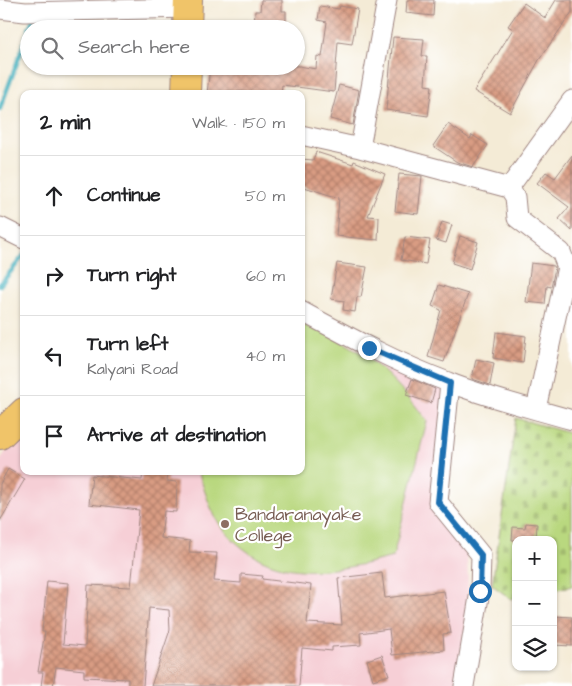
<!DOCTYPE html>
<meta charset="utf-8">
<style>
body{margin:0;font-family:"Architects Daughter",sans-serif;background:#f6f6f6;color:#202124}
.controls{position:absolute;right:15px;bottom:15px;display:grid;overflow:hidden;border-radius:10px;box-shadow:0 1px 4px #0004}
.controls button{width:45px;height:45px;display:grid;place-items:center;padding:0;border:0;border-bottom:1px solid #e0e0e0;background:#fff;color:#202124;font:25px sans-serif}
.stop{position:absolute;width:15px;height:15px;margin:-11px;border:4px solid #1f6fb2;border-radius:50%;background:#fff}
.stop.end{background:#1f6fb2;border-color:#fff;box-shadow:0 1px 5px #0008}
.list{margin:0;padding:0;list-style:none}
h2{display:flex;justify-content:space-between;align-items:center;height:65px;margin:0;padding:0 20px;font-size:21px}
h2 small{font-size:16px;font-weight:400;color:#757577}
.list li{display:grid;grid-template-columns:32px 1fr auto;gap:15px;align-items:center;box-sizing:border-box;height:80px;padding:0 20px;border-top:1px solid #e0e0e0}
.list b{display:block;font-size:19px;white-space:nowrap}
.list p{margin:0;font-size:16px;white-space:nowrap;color:#757577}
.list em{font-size:16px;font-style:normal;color:#757577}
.icon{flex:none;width:28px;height:28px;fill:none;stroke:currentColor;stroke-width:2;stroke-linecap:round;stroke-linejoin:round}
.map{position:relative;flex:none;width:572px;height:686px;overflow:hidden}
.search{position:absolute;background:#fff;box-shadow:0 1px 4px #0004;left:20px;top:20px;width:285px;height:55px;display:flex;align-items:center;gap:12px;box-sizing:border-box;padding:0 18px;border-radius:28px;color:#757577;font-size:19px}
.panel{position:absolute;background:#fff;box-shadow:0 1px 4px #0004;left:20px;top:90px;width:285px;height:385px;border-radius:10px}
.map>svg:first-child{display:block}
.built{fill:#f6cfd6}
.cemetery{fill:url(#cemetery-stones);stroke:#827c55}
.pitch{fill:#b9d87f;stroke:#827c55}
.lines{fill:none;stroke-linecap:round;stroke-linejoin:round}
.stream{stroke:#3faebb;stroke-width:4.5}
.building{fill:url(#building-cross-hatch)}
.minor-casing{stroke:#9f8580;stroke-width:21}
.highway-casing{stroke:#9f8580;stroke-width:30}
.minor{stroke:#fff;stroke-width:19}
.highway{stroke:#f0c469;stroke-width:28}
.route{stroke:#1f6fb2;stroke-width:6}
.education-dot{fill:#8d6e63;stroke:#fff;stroke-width:2}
.labels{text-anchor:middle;stroke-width:4.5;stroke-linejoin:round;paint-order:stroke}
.education-label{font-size:18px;fill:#785e54;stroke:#fff;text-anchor:start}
</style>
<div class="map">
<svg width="572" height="686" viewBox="0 0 572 686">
<defs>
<pattern id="cemetery-stones" width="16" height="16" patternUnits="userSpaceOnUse" patternTransform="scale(1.25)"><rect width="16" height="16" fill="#b9d87f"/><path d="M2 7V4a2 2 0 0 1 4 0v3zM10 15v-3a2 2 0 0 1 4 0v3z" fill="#a1b96e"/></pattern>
<pattern id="building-cross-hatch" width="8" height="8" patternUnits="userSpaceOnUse" patternTransform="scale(1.25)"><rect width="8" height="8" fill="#d99c83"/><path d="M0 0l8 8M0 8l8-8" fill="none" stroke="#b27f6b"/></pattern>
</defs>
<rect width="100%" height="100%" fill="#fff"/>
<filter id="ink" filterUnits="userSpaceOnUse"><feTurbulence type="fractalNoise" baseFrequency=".02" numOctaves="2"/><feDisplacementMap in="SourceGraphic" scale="10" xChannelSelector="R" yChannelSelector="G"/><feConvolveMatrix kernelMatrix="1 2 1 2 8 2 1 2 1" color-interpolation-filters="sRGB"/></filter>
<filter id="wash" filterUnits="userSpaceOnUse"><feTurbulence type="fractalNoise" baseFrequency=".0096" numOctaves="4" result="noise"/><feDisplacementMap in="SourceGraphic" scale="20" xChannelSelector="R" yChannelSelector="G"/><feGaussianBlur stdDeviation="1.12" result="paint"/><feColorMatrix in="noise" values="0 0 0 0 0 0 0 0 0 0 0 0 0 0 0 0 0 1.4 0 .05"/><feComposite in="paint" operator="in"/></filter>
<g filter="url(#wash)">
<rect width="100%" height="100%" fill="#f4ebd6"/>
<path class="built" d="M301 324 445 386 434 492 467 555 469 604 456 686H0V461L18 431 24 427V471H301Z"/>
<path class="cemetery" d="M516 418 572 434V586L553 590V540H516V598L511 599 492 585Z"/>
<path class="pitch" d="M301 324C317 331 334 336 348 345 379 362 407 393 427 421L393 557C331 573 271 585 224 530 211 515 205 491 198 471H301Z"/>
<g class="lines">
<path class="stream" d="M29 29 34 16
M0 109 29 30
M0 285 24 255"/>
</g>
<g id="blocks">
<path class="building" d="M261 0H282V11H286V29H254L255 11H260Z
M407 0H434L433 16 406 13Z
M556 0H572V12L539 60 510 113 474 91 513 29 508 26 524 3 545 18Z
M320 6 339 9 340 6 358 9 352 44 338 42 334 92 282 85 281 94 227 91V94H207L210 66H299L316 69 317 56 322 57 327 22 318 20Z
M393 37 424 39 422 56H427L425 85 432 86 428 116 386 110Z
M339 85 359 90 353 125 330 119Z
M448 124 470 139 472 135 488 145 473 167 457 162 433 146Z
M316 152 353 164 354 161 385 174 368 216 379 217 378 240 336 236 339 198 301 186V159L313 160Z
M572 155V231L559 219 569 207 537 183 546 172 555 178Z
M399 174 422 176 418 214 395 211Z
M442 222 452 225 446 243 436 240Z
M460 236 478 242 470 269 452 263Z
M405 237 430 240 426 264 401 260Z
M337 263 367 267 361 297H357L355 312 343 310 344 301 331 299Z
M531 263 554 266 555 268 551 287 547 286 545 304 526 302Z
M439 285 468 294 444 362 428 357 441 310 432 306Z
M496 332 526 336 523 363 493 358Z
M476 359 494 363 490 385 472 379Z
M412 379 435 389 431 403 406 395Z
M8 469 25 479 0 521V484Z
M143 471 168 473 167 481 177 482 176 512 164 511 161 538 190 541 189 552 217 553 214 581 241 583V574L263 576 262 579 311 585 307 623 342 625 338 578 382 573 385 598 444 591 451 633 443 634 444 650 392 655 389 629 360 633 361 645 332 647V651L302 648 299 686H151L170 630 169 610 149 608 143 686H128V679L84 677V670L56 667 53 686H41L43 672H38L45 632H42L47 581 68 583 63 644 85 646 88 585 131 587 139 510 89 504 92 475 142 480Z
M526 523 537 524 536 540H512L513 527 525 528Z
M553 616 572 617V646L553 645Z
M382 655 389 675 373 680 367 660Z"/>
</g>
</g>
<g filter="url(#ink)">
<use href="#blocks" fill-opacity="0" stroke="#9f8580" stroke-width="1"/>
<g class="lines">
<defs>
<path id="minor" d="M0 9 25 12 188 8
M301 135 360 148 387 0
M360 148 509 188 572 100
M509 188 515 197 517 218 561 252 567 267 536 409
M0 227 24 239
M301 311C349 337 397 363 448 382 488 398 531 408 572 420
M450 383 438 502 481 555 480 591 464 686"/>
<path id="highway" d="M187 29 188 0
M186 94 187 66
M0 435 24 412"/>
</defs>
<use href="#minor" class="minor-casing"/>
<use href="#highway" class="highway-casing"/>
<use href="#minor" class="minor"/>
<use href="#highway" class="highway"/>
</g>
</g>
<g class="lines" filter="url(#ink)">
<path class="route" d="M369 348 450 383 438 502 481 555 480 591"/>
</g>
<circle class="education-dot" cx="225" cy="524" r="5"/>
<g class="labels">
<g class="education-label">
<text x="235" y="520">Bandaranayake<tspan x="235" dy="21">College</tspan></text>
</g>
</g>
</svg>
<div class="controls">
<button>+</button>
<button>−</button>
<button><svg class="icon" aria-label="layers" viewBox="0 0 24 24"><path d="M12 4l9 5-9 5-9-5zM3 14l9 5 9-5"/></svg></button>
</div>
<div class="stop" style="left:480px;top:591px"></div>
<div class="stop end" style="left:369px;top:348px"></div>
<div class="search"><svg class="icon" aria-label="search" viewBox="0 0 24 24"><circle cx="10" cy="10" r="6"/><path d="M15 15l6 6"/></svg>Search here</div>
<section class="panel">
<h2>2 min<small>Walk · 150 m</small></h2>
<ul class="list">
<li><svg class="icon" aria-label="ahead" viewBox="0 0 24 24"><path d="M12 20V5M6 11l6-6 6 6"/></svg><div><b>Continue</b></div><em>50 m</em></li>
<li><svg class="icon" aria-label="right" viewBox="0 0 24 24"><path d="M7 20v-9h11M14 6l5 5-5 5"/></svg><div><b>Turn right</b></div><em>60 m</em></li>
<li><svg class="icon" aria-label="left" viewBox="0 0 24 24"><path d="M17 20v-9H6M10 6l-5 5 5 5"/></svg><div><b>Turn left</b><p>Kalyani Road</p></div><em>40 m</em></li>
<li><svg class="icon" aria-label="arrive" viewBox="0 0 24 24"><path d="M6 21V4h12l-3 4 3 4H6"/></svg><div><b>Arrive at destination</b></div></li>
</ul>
</section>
</div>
